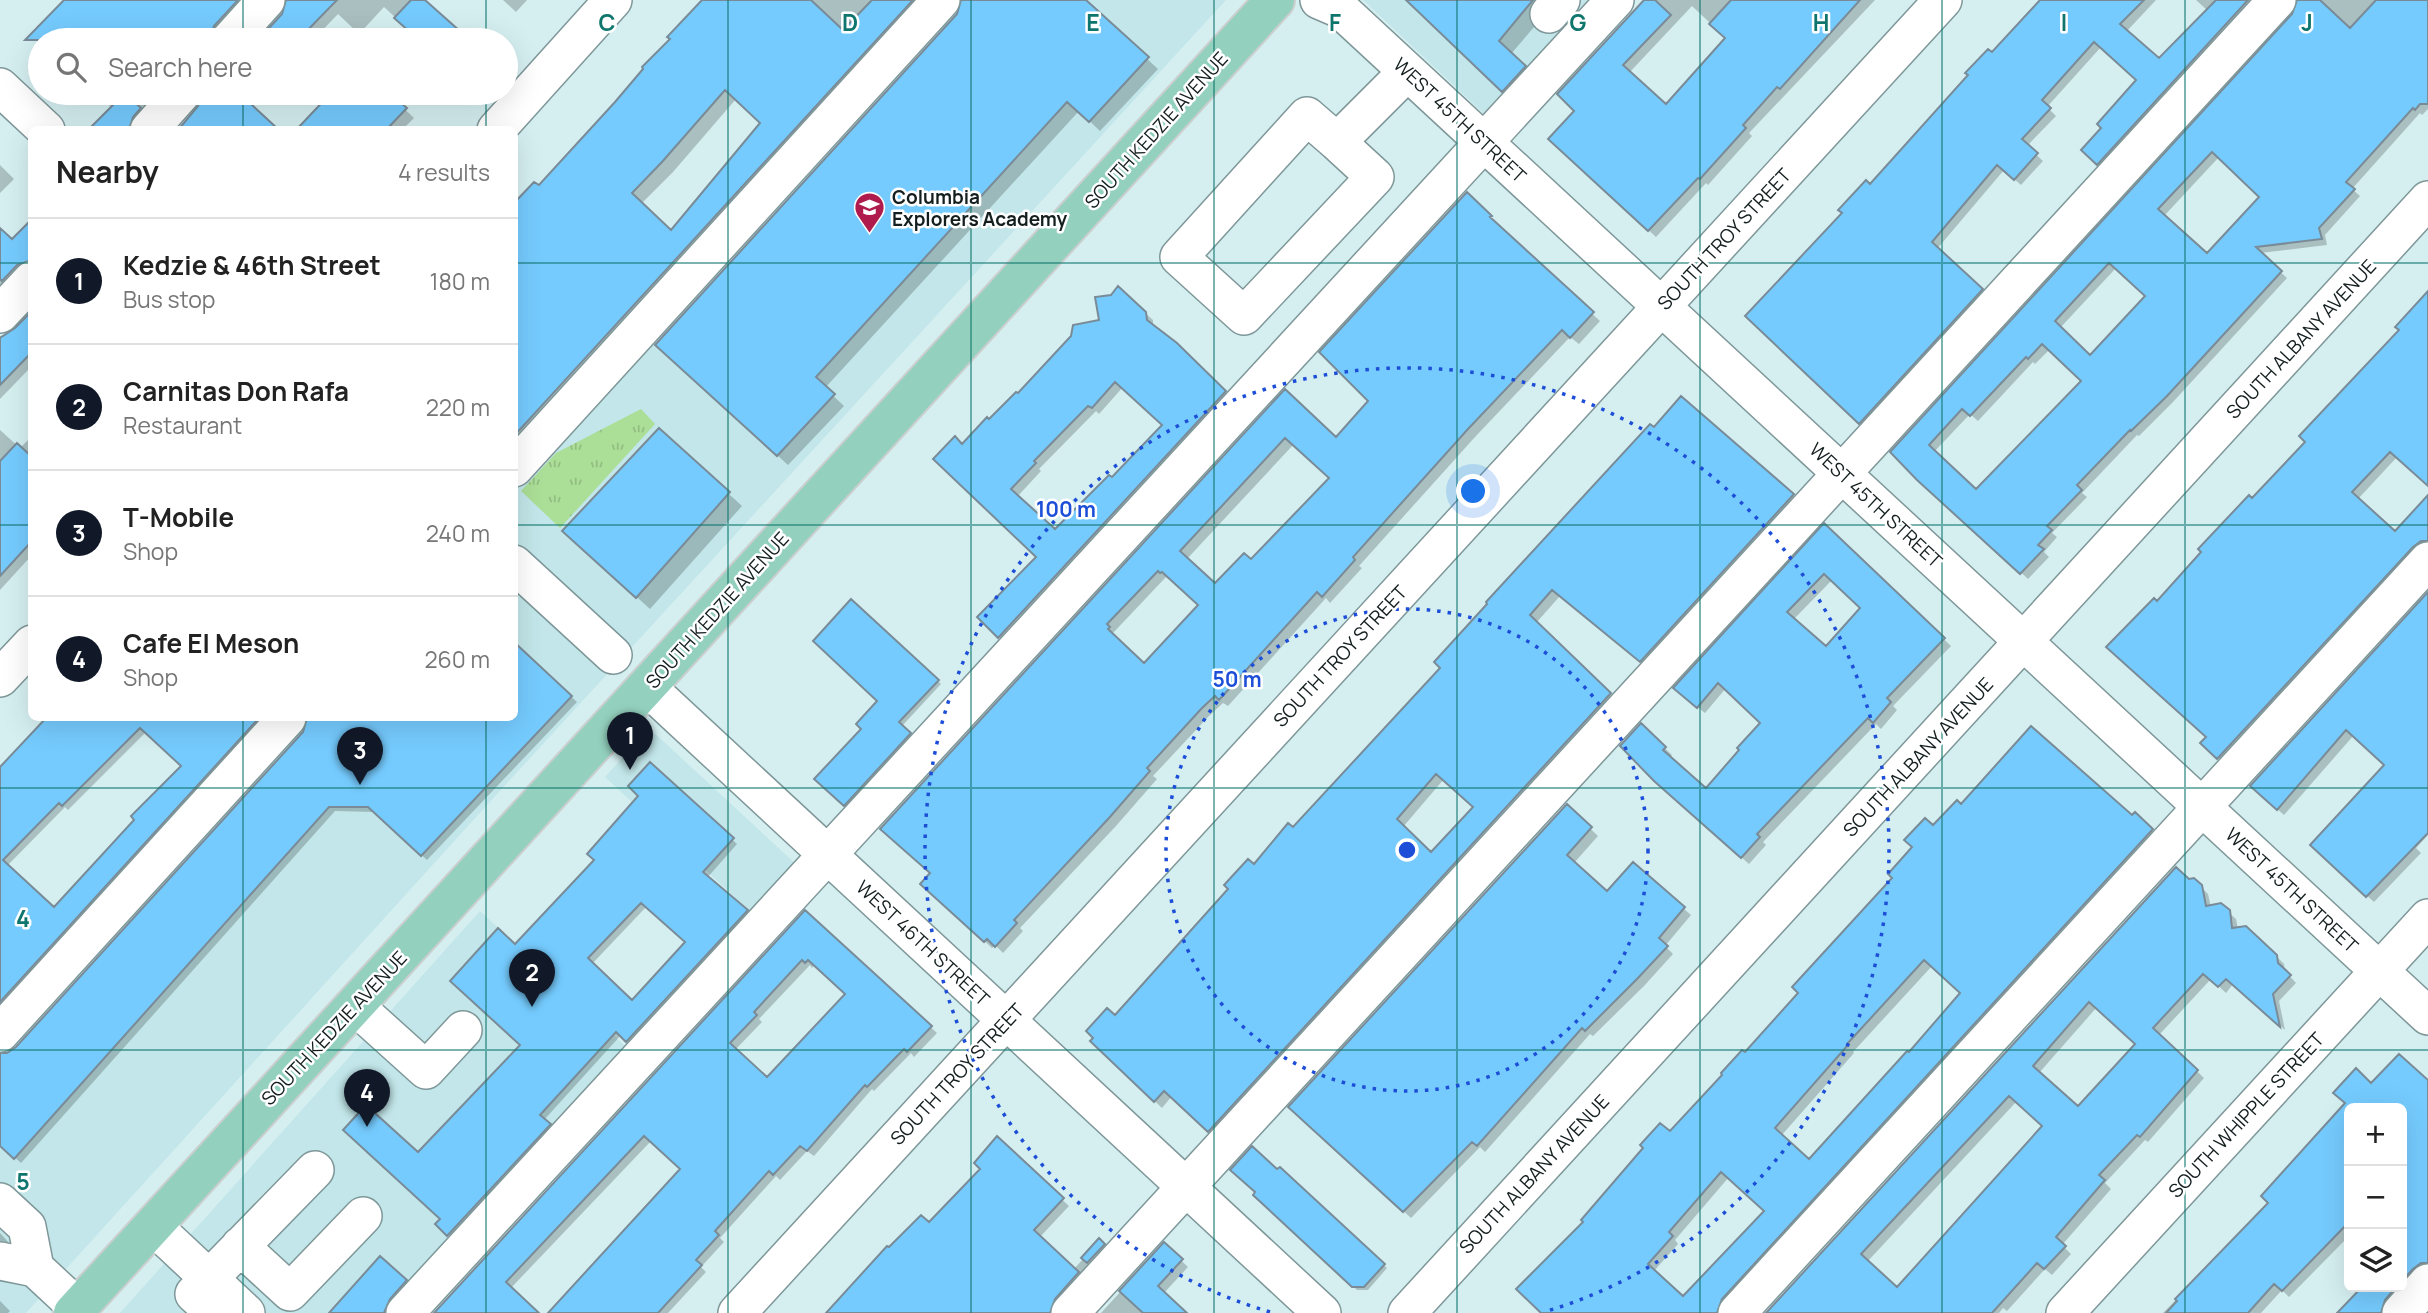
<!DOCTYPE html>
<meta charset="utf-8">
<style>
body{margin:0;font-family:Manrope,sans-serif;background:#f2f2f2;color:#222}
.controls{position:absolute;right:21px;bottom:21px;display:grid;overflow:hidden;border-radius:10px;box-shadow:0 7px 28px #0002}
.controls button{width:63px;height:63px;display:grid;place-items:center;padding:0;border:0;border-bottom:2px solid #e0e0e0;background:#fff;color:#222;font:35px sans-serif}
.you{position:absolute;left:1474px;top:492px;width:24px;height:24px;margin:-18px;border:5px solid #fff;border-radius:50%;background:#1a73e8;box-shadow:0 0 0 10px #1a73e833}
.badge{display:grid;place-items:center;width:46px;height:46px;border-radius:50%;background:#111827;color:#fff;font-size:23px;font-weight:700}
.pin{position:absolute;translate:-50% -58px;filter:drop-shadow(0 2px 4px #0008)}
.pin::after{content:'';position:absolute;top:37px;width:24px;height:21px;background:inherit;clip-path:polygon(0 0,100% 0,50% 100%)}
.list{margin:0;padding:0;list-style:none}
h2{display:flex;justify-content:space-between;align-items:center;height:91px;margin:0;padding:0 28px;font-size:30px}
h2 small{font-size:23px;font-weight:400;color:#767676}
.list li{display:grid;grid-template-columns:46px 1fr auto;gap:21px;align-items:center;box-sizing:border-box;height:126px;padding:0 28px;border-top:2px solid #e0e0e0}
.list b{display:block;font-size:26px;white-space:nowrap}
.list p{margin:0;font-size:23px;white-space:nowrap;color:#767676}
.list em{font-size:23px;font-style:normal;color:#767676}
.icon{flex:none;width:38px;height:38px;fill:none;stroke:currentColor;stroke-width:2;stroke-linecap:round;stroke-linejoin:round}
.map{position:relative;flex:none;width:2428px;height:1313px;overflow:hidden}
.search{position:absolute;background:#fff;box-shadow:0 7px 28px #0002;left:28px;top:28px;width:490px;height:77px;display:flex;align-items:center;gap:18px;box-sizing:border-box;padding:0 24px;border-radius:38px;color:#767676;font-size:26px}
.panel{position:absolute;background:#fff;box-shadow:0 7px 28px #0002;left:28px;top:126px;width:490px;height:595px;border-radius:10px}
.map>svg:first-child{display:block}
.built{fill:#c2e6e9}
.grass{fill:url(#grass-tufts)}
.shadow{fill:#0003;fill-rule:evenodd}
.building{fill:#75cbfe;stroke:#798b97;stroke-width:2;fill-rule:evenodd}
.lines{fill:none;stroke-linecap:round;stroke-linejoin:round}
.minor-casing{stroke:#7f9799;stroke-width:40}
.major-casing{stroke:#cbcece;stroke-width:42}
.minor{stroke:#fff;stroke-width:37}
.major{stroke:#93d0bd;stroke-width:38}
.grid{fill:none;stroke:#0f766e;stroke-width:2;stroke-opacity:0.55}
.ring{fill:none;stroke:#1d4ed8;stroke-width:3.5;stroke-dasharray:3.5 7}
.labels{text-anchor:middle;stroke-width:5;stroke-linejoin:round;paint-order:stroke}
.street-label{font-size:19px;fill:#141e1f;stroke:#fff}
.poi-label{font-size:19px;font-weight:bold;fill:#141e1f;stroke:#fff;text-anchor:start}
.grid-label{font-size:23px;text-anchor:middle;font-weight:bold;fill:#0f766e;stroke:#fff;stroke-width:5;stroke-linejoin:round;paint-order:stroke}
.centre{fill:#1d4ed8;stroke:#fff;stroke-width:3.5}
.ring-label{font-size:21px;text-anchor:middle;font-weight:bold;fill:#1d4ed8;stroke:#fff;stroke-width:5;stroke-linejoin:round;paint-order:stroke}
</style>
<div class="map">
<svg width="2428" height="1313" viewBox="0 0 2428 1313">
<defs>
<pattern id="grass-tufts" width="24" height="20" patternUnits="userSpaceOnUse" patternTransform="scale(1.75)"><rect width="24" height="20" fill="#abde96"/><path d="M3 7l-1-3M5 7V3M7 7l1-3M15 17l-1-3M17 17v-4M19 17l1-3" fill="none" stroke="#92be81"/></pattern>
</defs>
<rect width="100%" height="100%" fill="#d5eff1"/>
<path class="built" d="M941 0H1226L487 805 26 1313H0V1033L287 718H514L515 468Z
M1363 0H1615L1498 127Z
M649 728 811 878 766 926 605 777Z
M480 911 640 1060 405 1313H120Z"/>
<path class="grass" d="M641 409 655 424 560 528 521 491 556 453Z"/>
<path class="shadow" d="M66 0H251L217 40H40L33 33Z
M288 0H422L460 35V40H420L384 7 359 34 338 14 313 40H260L283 15Z
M503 0H527L516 12Z
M708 0H932L514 457V406L539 187ZM736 99 762 124 671 232 641 204 673 172Z
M963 0H1083L1158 69 1100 131 1079 111 825 388 844 406 788 465 668 355 958 15Z
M1409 0H1557L1511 54 1537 80 1515 103Z
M1647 0H1875L1749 133 1752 136 1708 185 1706 183 1656 237 1557 146ZM1692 6 1727 39 1666 107 1629 73Z
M2041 0H2156L2126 32 2157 60 2208 11 2196 0H2260L2104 170 2084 150 2103 128 2138 81 2101 47 2047 107 2056 116 2027 146 2043 161 2021 185 2004 170 1937 249 1988 296 1866 429 1747 316 1992 55Z
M2299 0H2428V109L2422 115 2420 113 2352 189 2360 196 2325 235 2327 245 2260 253 2287 278 2173 402 2139 436 2137 435 2082 493 2087 497 2052 533 2057 537 2044 552 2049 557 2028 579 1893 452 2294 15ZM2219 157 2262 197 2207 255 2164 216ZM2116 268 2147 297 2090 357 2060 328ZM2050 349 2083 381 1976 492 1934 452 1970 414 1978 421 2033 362 2035 364Z
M96 93H167L137 130H115L112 108Z
M204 93H264L230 130 199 108Z
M333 93H388L414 118 402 130H298Z
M0 165 14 179 0 193Z
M1467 194 1497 226 1600 321 1579 344 1570 337 1475 437 1359 566 1362 568 1330 603 1326 598 1228 706 1223 703 1209 716 1153 776 1157 779 1116 826 1020 928 1023 931 1003 953 995 945 992 948 930 891 932 874 890 836 1285 392 1336 439 1371 401ZM1294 444 1331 478 1251 561 1215 586 1186 560ZM1166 577 1169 579 1170 578 1200 605 1144 665 1114 637 1116 635 1113 633Z
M32 221V267L0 297V231L12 242Z
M2428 304V484L2397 457 2358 499 2395 533 2428 498V547L2225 764 2203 743 2208 737 2157 603 2307 442Z
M1145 313 1153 320V327L1176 344 1232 399 1006 644 980 617 1038 557 963 446 989 422ZM1123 387 1164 425 1112 480 1055 532 1017 497 1041 471 1039 469 1096 411 1099 414Z
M32 314V371L29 369 0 399V336H7Z
M1681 398 1800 502 1648 667 1560 596 1536 623 1617 702 1216 1137 1172 1096 1162 1108 1092 1041 1254 867 1293 830 1442 668ZM1444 779 1475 807 1432 855 1403 827Z
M0 430 20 448 32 436V555L0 590Z
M659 430 742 506 650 609 577 543Z
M1824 526 1951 646 1893 706 1897 710 1881 729 1876 724 1763 842 1766 845 1749 864 1664 788 1641 725 1672 755 1669 758 1706 791 1763 723 1726 688 1705 713 1682 695ZM1832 580 1862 608 1826 648 1793 620Z
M2428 595V835L2416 848 2421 853 2374 902 2312 845 2386 766 2354 735 2284 815 2258 792Z
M852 601 941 684 902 726 914 737 848 808 817 779 863 729 879 701Z
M514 644 577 702 427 860 375 812 335 811 21 1163 0 1144V1055H6L17 1049 304 733 309 722V718H514Z
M54 718H269L0 1013V769ZM146 732 183 766 54 909 7 866 65 807 68 810Z
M650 765 737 844 707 878 752 915 632 1045 621 1035 544 1120 554 1130 453 1239 437 1224 443 1219 418 1155 522 1045 515 946 596 860 641 796ZM647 906 687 942 632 1002 592 964Z
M1567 806 1598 836 1574 863 1607 893 1633 864 1691 915 1665 946 1673 954 1644 986 1593 1036 1590 1034 1485 1152 1480 1147 1411 1218 1298 1114Z
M1961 807 2132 818 2135 814 2159 837 1725 1313H1543L1670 1134 1800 993 1933 827ZM1932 966 1962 993 1909 1055 1809 1161 1781 1136 1854 1053 1853 1052ZM1729 1177 1766 1212 1683 1298 1654 1271 1678 1244 1675 1240Z
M2194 880 2208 894 2211 907 2228 912 2236 919 2238 929 2276 956 2284 964 2285 971 2296 983 2279 1001 2285 1030 2233 984 2226 993 2211 979 2159 1035 2204 1078 2148 1142 2145 1140 2105 1183 2111 1189 2062 1245 2071 1254 2052 1275 2045 1269 2007 1311 2003 1308 1999 1313H1768L2189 881ZM2097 1007 2138 1044 2078 1109 2039 1073ZM2017 1101 2044 1126 1897 1289 1867 1262Z
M806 912 937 1033 914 1057 911 1053 874 1091 872 1089 814 1156 807 1151 780 1180 776 1176 720 1238 724 1242 701 1267 706 1272 668 1313H551L682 1169 651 1141 510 1289 536 1313H436ZM815 964 848 995 767 1080 735 1050 762 1022 759 1019 810 965 812 968Z
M2428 1082V1270L2388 1313H2340L2365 1287H2402V1108H2349V1236L2289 1297 2282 1290 2261 1313H2163L2270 1203 2263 1196 2371 1085Z
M997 1139 1069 1206 1040 1237 1074 1269 1099 1241 1110 1251 1057 1313H827L929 1225 982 1169Z
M1280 1169 1387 1268 1368 1290H1357L1259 1198Z
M0 1233 10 1244 0 1255Z
M1164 1244 1188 1267 1163 1294 1184 1313H1101Z
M406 1281 412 1287 391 1313H331Z
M0 1301 10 1311 8 1313H0Z"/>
<path class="building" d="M64 0H238L214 26 210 40H25Z
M286 0H337L298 40H258L282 14Z
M411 0H425L470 40H419L394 18Z
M702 0H811L843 30 872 0H913L514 436V203L534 182 539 185 615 102 643 69 642 67 670 39 667 37ZM725 90 760 123 671 230 632 193 662 162Z
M961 0H1086L1149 57 1089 122 1067 102 816 377 835 394 777 456 655 345 957 14Z
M1406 0H1533L1499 41 1526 66 1502 92Z
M1644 0H1655L1671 15 1623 65 1666 104 1725 38 1709 24 1731 0H1860L1780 89 1777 87 1743 125 1746 128 1700 179 1698 178 1648 231 1548 139 1574 111 1557 94Z
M2040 0H2144L2120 24 2159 58 2216 0H2248L2097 165 2081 150 2101 128 2097 124 2136 80 2094 42 2042 100 2051 108 2022 139 2038 153 2014 180 1997 165 1932 242 1983 289 1859 424 1745 316 1842 213 1838 210 1866 180 1870 184 1968 75 1965 73 1988 49 1992 52Z
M2297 0H2320L2350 28 2376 0H2428V104H2420L2415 110 2413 108 2346 182 2355 189 2319 228 2322 239 2256 247 2282 271 2167 396 2131 431 2130 430 2077 485 2082 490 2047 526 2052 530 2038 545 2044 549 2020 574 1917 480 1890 452 2292 14ZM2212 152 2259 197 2207 253 2158 209ZM2109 263 2145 296 2090 355 2055 321ZM2042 344 2081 381 1976 489 1929 445 1962 409 1970 416 2026 357 2028 359Z
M125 93 141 108 133 117 129 130H88Z
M202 93H239L279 130H178L198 106Z
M331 93H390L407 108 386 130H296Z
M1467 192 1492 216 1490 217 1594 312 1570 338 1562 330 1468 429 1353 557 1355 560 1322 597 1317 592 1219 700 1215 696 1202 708 1147 768 1150 771 1109 818 1014 920 1017 923 995 947 987 939 984 942 920 884 930 873 880 829 1285 389 1336 437 1368 401 1319 352ZM1285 438 1329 478 1251 559 1244 553 1215 583 1180 551ZM1158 571 1160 573 1162 572 1198 605 1144 663 1108 629 1110 627 1107 624Z
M32 219V260L17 265 2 281 0 279V228L12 239Z
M1118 286 1146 312 1147 320 1177 343 1226 391 998 638 977 617 1036 557 933 459 955 436 962 444 987 417 989 419 1016 392 1018 393 1071 336 1073 325 1099 320 1095 297 1111 295ZM1115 382 1162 425 1112 477 1109 475 1055 529 1011 489 1036 463 1034 461 1088 406 1092 408Z
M2428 291V486L2390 452 2352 492 2395 531 2428 495V541H2421L2413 547 2217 759 2200 743 2206 737 2106 647 2154 598 2157 601 2201 552 2198 549 2249 495 2252 498 2305 442 2299 436 2399 330 2395 327Z
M32 311V352L0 385V338L15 328Z
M1681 396 1794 494 1640 662 1552 590 1530 615 1611 693 1208 1132 1164 1091 1154 1102 1090 1041 1093 1038 1086 1031 1107 1008 1115 1015 1228 889 1224 885 1248 859 1254 864 1288 823 1293 827 1440 668 1434 662 1487 604 1486 602 1650 424 1654 427ZM1436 774 1473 807 1431 852 1397 819Z
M659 428 730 492 636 598 562 531Z
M17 443 32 457V541L0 576V461Z
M1824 523 1945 638 1887 698 1891 702 1873 723 1868 718 1757 834 1760 837 1741 858 1654 781 1620 746 1641 723 1666 747 1663 750 1706 788 1739 750 1737 748 1760 723 1718 683 1697 708 1673 688ZM1824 574 1860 608 1826 646 1787 612Z
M2428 592V833L2366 897 2310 845 2384 765 2346 730 2277 810 2250 786Z
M851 599 939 680 899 722 911 733 844 806 814 779 861 729 856 724 877 701 813 641Z
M514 642 572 696 421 856 368 807H329L14 1159 0 1146V1053H7L16 1047 303 732 307 718H514Z
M46 718H259L0 1002V767ZM140 728 181 766 131 816 134 820 54 907 3 860 59 803 62 806Z
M2031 726 2132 815 2135 812 2153 829 1722 1299 1717 1313H1541L1516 1289 1583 1222 1581 1220 1643 1148 1640 1145 1660 1123 1670 1131 1722 1075 1721 1073 1742 1050 1745 1052 1798 993 1792 987 1892 878 1888 874 1912 847 1904 840 1925 818 1933 825 1957 800 1961 804ZM1924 960 1960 993 1909 1052 1907 1051 1809 1159 1775 1128 1848 1045 1847 1044ZM1721 1172 1764 1211 1683 1296 1648 1264 1673 1236 1669 1232Z
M650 762 734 838 703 872 748 910 626 1042 616 1032 540 1115 551 1124 447 1236 435 1224 440 1219 343 1130 366 1105 418 1152 520 1045 450 981 498 928 515 944 594 860 587 854 638 796 628 786ZM641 903 685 942 632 1000 588 958Z
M1567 804 1592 827 1567 855 1607 891 1633 862 1685 907 1659 938 1668 946 1637 979 1585 1031 1582 1028 1477 1146 1472 1142 1403 1212 1288 1107Z
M2176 867 2189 879 2194 878 2202 885 2206 906 2221 903 2230 910 2232 928 2246 926 2277 955 2278 963 2291 975 2273 994 2280 1027 2226 979 2218 987 2203 974 2153 1028 2198 1070 2140 1137 2137 1135 2099 1175 2105 1180 2056 1237 2066 1246 2044 1269 2037 1263 1992 1313H1766ZM2089 1002 2135 1044 2078 1106 2033 1066ZM2009 1096 2042 1126 1897 1287 1861 1254Z
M805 910 932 1026 907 1052 904 1049 867 1087 865 1085 807 1151 800 1146 773 1175 769 1171 715 1231 719 1235 696 1260 702 1265 658 1313H548L680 1169 644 1136 506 1282 539 1313H434ZM802 960 805 963 808 960 845 994 767 1077 730 1043 757 1015 754 1012Z
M2399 1054 2428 1080V1263H2421L2413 1269 2402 1281V1108H2349V1222L2282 1291 2274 1284 2248 1313H2166L2177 1301 2175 1299 2268 1203 2261 1196 2345 1103 2333 1093 2356 1068 2371 1083Z
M997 1136 1064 1198 1034 1230 1079 1272 1055 1299 1050 1313H826L887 1246 889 1247 921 1215 929 1222 980 1169 974 1163Z
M1252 1146 1277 1169 1280 1167 1385 1264 1364 1287H1352L1253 1195 1255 1192 1230 1170Z
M1099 1238 1105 1244 1087 1263 1081 1258Z
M1164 1242 1183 1259 1158 1286 1187 1313H1143L1119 1291Z
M380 1256 407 1280 390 1299 384 1313H329Z
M2362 1287H2396L2385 1300 2381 1313H2337Z"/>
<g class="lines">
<defs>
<path id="minor" d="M1319 0 1340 9 2428 1016
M1549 14 1561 0
M230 40 266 0
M0 87 46 130
M149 130 182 93
M496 130 613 0
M1337 142 1307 116 1179 257 1244 316 1375 177 1337 142 1407 72
M0 314 32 280
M514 468 941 0
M514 564 613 655
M0 678 32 644
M647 687 1322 1313
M355 1006 426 1070 463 1030
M0 1033 287 718
M0 1202 27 1227 35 1268 78 1308
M153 1226 246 1313
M240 1246 290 1292 363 1216
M0 1261 35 1268
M215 1313 194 1294 315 1170
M405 1313 1615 0
M737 1313 1943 0
M1070 1313 2277 0
M1407 1313 2428 200
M1737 1313 2428 561
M2065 1313 2428 918
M2401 1313 2428 1283"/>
<path id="major" d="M73 1313 1275 0"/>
</defs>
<use href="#minor" class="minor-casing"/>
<use href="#major" class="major-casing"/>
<use href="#minor" class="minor"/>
<use href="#major" class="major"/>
</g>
<path class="grid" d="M243 0V40M486 0V40M728 0V1313M971 0V1313M1214 0V1313M1457 0V1313M1700 0V1313M1942 0V1313M2185 0V1313M243 93V130M486 93V130M0 263H32M514 263H2428M0 525H32M514 525H2428M243 718V1313M486 718V1313M0 788H2428M0 1050H2428"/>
<g class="ring">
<circle cx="1407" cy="850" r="241"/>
<path d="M1270 1312A482 482 0 1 1 1544 1312"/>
</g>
<defs>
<symbol id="school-pin" viewBox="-11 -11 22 30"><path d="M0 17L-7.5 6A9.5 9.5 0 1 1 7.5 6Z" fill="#ae1b4c" stroke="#fff"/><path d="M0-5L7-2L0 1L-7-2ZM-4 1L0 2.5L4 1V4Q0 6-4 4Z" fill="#fff"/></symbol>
</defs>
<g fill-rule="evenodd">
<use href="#school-pin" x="852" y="190" width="35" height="47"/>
</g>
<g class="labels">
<g class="street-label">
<text transform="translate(1460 120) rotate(43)" y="7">WEST 45TH STREET</text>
<text transform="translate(1156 130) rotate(-48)" y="7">SOUTH KEDZIE AVENUE</text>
<text transform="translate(1724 239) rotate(-47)" y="7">SOUTH TROY STREET</text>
<text transform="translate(2301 339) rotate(-47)" y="7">SOUTH ALBANY AVENUE</text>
<text transform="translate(1876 505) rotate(43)" y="7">WEST 45TH STREET</text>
<text transform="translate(717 610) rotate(-48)" y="7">SOUTH KEDZIE AVENUE</text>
<text transform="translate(1340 656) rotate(-47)" y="7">SOUTH TROY STREET</text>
<text transform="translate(1918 757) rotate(-47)" y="7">SOUTH ALBANY AVENUE</text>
<text transform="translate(2292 890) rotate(43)" y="7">WEST 45TH STREET</text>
<text transform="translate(923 943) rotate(43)" y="7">WEST 46TH STREET</text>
<text transform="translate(334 1028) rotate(-47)" y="7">SOUTH KEDZIE AVENUE</text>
<text transform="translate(957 1074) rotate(-47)" y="7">SOUTH TROY STREET</text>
<text transform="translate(2246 1115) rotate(-47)" y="7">SOUTH WHIPPLE STREET</text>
<text transform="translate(1534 1174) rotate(-47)" y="7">SOUTH ALBANY AVENUE</text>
</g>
<g class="poi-label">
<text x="892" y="204">Columbia<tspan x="892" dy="22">Explorers Academy</tspan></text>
</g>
</g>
<g class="grid-label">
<text x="607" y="31">C</text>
<text x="850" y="31">D</text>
<text x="1093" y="31">E</text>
<text x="1335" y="31">F</text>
<text x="1578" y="31">G</text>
<text x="1821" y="31">H</text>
<text x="2064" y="31">I</text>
<text x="2307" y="31">J</text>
<text x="23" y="927">4</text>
<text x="23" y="1190">5</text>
</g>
<circle cx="1407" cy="850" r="10" class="centre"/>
<g class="ring-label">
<text x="1066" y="517">100 m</text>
<text x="1237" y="687">50 m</text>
</g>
</svg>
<div class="controls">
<button>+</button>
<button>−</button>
<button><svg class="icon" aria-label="layers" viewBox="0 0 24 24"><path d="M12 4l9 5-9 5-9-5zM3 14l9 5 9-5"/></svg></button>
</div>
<div class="you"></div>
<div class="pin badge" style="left:630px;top:770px">1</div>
<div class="pin badge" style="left:532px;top:1007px">2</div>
<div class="pin badge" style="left:360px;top:785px">3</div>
<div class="pin badge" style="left:367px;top:1127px">4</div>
<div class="search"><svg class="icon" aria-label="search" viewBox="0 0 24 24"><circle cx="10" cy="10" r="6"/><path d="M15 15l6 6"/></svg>Search here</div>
<section class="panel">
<h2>Nearby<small>4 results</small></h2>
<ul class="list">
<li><span class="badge">1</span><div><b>Kedzie &amp; 46th Street</b><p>Bus stop</p></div><em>180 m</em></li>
<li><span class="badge">2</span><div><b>Carnitas Don Rafa</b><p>Restaurant</p></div><em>220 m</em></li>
<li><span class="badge">3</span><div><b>T-Mobile</b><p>Shop</p></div><em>240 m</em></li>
<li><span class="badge">4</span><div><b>Cafe El Meson</b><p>Shop</p></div><em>260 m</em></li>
</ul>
</section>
</div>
